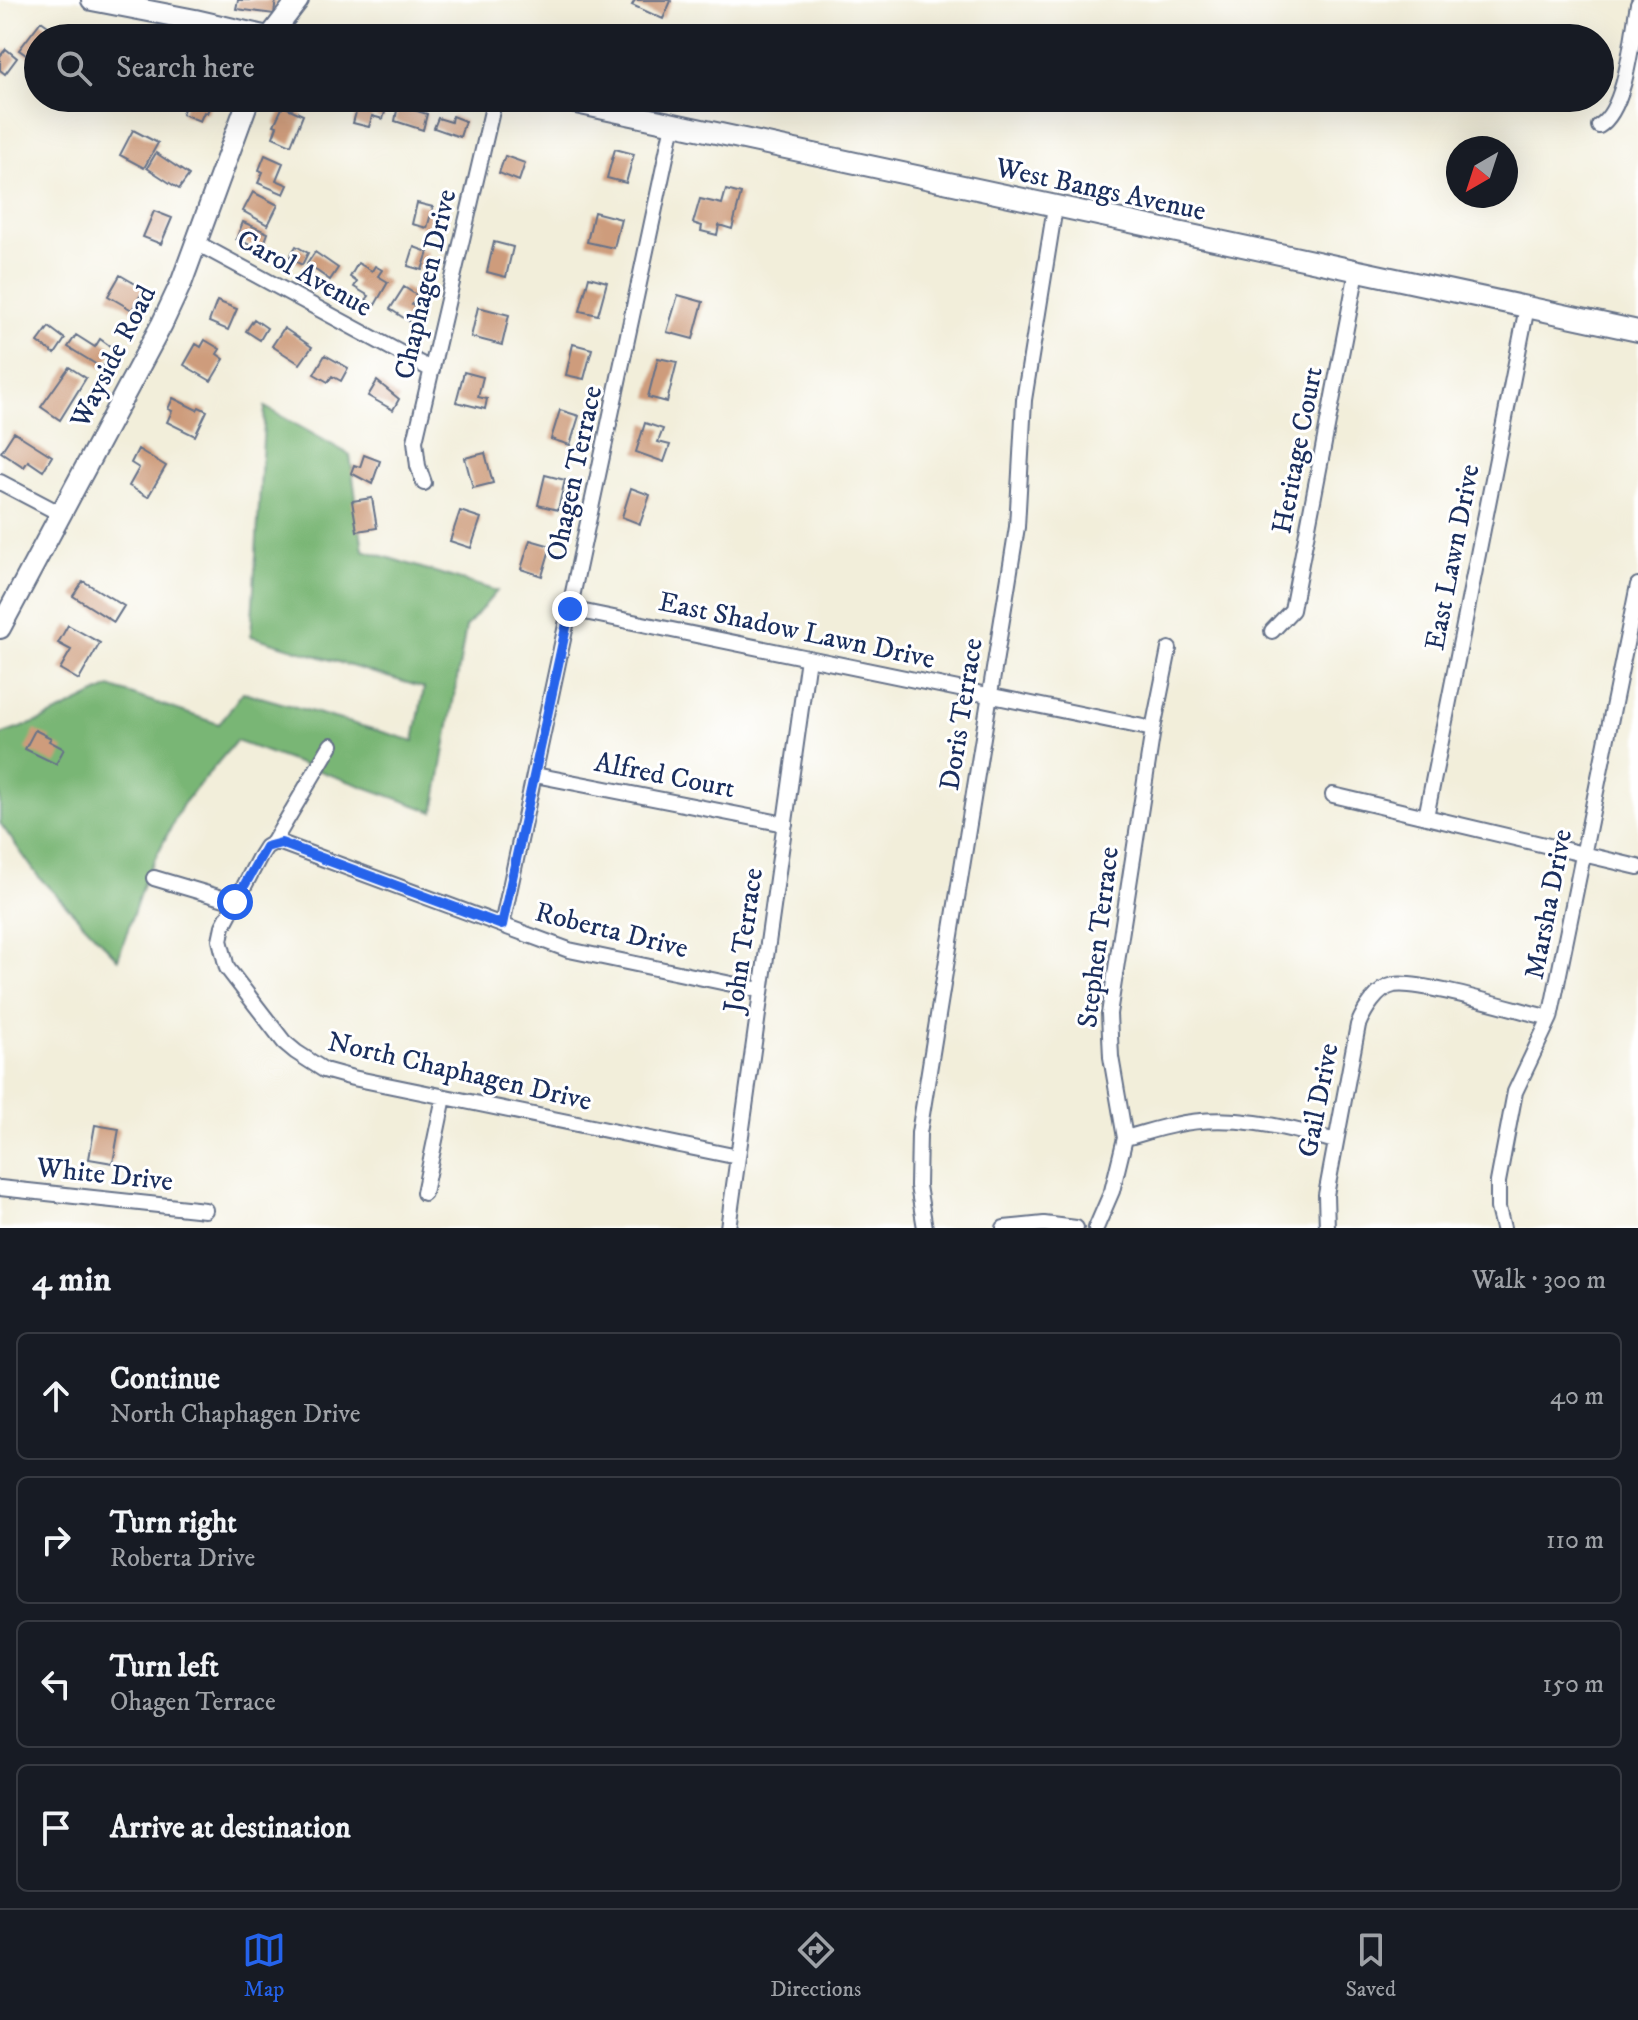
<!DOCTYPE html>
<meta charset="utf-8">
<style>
body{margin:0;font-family:"IM FELL DW Pica",serif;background:#242831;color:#f1f3f6}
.compass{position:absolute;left:1446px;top:136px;width:72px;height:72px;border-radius:50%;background:#171b24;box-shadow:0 8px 32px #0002;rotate:219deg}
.stop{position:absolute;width:24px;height:24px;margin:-18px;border:6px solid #2563eb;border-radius:50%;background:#fff}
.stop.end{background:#2563eb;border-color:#fff;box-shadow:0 2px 8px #0008}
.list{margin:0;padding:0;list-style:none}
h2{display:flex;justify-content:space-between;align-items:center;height:104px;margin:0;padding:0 32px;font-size:34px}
h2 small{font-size:26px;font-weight:400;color:#9ea1a6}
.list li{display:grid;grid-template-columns:52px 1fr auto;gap:24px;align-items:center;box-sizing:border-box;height:128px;margin:0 16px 16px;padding:0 16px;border:2px solid #363941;border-radius:12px}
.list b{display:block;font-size:30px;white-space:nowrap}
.list p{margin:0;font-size:26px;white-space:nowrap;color:#9ea1a6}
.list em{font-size:26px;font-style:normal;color:#9ea1a6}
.icon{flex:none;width:44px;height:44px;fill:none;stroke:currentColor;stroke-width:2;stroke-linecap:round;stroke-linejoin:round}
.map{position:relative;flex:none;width:1638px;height:1228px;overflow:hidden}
.search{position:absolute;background:#171b24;box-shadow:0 8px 32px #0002;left:24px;right:24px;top:24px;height:88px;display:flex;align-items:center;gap:20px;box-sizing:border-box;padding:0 28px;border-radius:44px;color:#9ea1a6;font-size:30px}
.sheet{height:680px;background:#171b24}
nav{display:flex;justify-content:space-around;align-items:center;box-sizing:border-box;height:112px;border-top:2px solid #363941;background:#171b24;font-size:22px;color:#9ea1a6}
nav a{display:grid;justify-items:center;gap:4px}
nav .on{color:#2563eb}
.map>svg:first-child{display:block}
.forest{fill:#79b674;stroke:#4a7269;stroke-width:2}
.building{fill:#ce9c7b}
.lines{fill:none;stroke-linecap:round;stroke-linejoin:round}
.street-casing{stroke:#667289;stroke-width:18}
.secondary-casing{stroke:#667289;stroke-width:24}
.street{stroke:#fff;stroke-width:14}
.secondary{stroke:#fff;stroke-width:20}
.route{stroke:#2563eb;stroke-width:10}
.labels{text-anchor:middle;stroke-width:6;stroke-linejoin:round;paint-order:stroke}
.street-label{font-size:28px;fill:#1b2f5e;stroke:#fff}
</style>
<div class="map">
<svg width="1638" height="1228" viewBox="0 0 1638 1228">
<rect width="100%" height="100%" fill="#fff"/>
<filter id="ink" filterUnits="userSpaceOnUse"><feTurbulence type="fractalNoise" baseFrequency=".0125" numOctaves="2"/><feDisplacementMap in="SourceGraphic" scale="16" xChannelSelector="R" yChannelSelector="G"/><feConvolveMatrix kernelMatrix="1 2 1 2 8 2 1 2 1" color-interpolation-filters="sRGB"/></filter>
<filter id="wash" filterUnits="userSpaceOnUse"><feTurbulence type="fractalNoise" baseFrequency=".006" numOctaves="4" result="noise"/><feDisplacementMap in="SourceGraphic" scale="32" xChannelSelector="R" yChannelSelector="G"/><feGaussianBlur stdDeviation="1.8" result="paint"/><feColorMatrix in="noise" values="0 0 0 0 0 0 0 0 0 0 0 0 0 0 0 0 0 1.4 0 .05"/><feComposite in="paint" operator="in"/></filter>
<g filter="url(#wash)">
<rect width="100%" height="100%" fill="#f2eeda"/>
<path class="forest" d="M265 407 350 455 363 550 497 591 466 627 434 812 236 741 183 804 145 878 118 959 38 876 0 823V735L40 721 110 687 219 724 243 692 414 741 424 688 251 636Z"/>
<g id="blocks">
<path class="building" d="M238 0H276L274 14 236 9Z
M635 0H669L671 1 663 19 632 5Z
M41 21 58 33 54 38H38L36 62 19 50Z
M6 49 17 58 5 74 0 70V56Z
M188 98H213L207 113 204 112 200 121 182 114Z
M285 98H320L318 107Z
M360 98 387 105 383 119 372 116 369 127 353 123Z
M398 105 427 114 423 130 395 121Z
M283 106 303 115 291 145 273 137 277 126 274 125Z
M452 116 465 121 460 137 434 128 438 118 451 122Z
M133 130 158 143 144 168 120 155Z
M615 149 634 154 626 183 607 178Z
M156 153 189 175 179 189 147 168Z
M265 155 283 163 276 180 288 185 284 194 258 183 263 172 259 170Z
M505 156 525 163 519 181 499 173Z
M726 190 741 194 732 229 719 225 717 235 701 231 702 226 693 223 700 199 722 204Z
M253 192 278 205 268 225 243 211Z
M417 203 433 207 427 228 412 224Z
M154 211 172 218 161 244 143 237Z
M594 212 621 219 614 248 587 242Z
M243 222 268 233 262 250 236 239Z
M494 242 513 247 506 277 487 272Z
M296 246 308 253 302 265 289 258Z
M414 247 428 252 422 270 408 266Z
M315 252 338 268 330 280 307 264Z
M358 263 372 271 375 266 382 270 378 276 388 282 375 305 366 300 369 296 354 287 357 282 350 277Z
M120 275 144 289 132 310 108 296Z
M589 277 607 282 598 315 580 311Z
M404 287 418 296 412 305 422 311 413 324 390 309Z
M678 295 703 302 693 339 667 332Z
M217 301 237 309 228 330 209 322Z
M478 307 509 315 502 345 471 337Z
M254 319 267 328 260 340 246 331Z
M49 327 65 339 55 354 38 342Z
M284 328 312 347 300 364 272 346Z
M76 335 95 347 100 339 114 349 102 368 68 347Z
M205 340 220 349 217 354 224 359 211 381 184 365 196 344 201 347Z
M573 344 592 349 584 379 566 375Z
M325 355 348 368 341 381 332 376 328 382 314 374Z
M658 358 677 362 667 402 648 397Z
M69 367 86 378 60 420 41 407Z
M464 372 483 377 478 397 487 399 485 409 456 402Z
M377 381 399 399 393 410 368 396Z
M173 398 197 410 199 407 207 411 195 436 167 422 172 411 168 409Z
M560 410 579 416 570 445 551 439Z
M645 423 663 429 658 442 670 445 664 462 636 452Z
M14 432 52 456 43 471 28 461 24 467 1 452Z
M138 449 166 466 148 497 129 486 139 468 131 463Z
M485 453 493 483 473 488 465 458Z
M364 455 380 461 372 484 351 473 354 465 360 467Z
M545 475 565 480 558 510 538 505Z
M631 488 650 495 640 524 622 517Z
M372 498 377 528 357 531 352 501Z
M460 511 481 518 471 548 450 541Z
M530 540 551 546 542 576 521 569Z
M83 581 124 606 114 622 73 596Z
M68 625 100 643 79 680 60 669 71 650 58 643Z
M35 730 51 738 49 741 64 749 56 764 25 749Z
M95 1125 119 1129 113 1163 89 1159Z"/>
</g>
</g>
<g filter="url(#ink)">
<use href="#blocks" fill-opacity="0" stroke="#667289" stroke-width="2"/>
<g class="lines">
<defs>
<path id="street" d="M1599 126C1627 109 1632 35 1638 4
M195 242 432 370
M0 482 61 514
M424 483 418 466 415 441 495 98
M570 609 1153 729
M1272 631 1292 610 1357 271
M331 745 273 843 266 847 259 858 223 926 220 940 227 968 284 1042 296 1052 324 1070 353 1078 738 1157
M535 775 785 824
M1333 795 1638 867
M1426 817 1527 307
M273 843H281L569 950 760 990
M154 878 235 902
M502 925 673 124
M1125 1138C1141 1134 1158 1128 1174 1125 1228 1113 1284 1126 1335 1141
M0 1188 205 1210
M424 1193 444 1097
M728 1228 808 658
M925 1228 918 1186 919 1133 1017 527 1024 400 1055 207
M1004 1228 1044 1224 1076 1228
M1096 1228 1112 1191 1125 1138 1111 1057 1109 1014 1153 729 1169 649
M1327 1228 1326 1195 1358 1025C1364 1011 1377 988 1394 985 1419 980 1520 1011 1550 1018
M1503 1228 1498 1208V1182L1515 1092 1550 1018 1638 585"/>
<path id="secondary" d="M92 0 195 20 272 38
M269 38 298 0
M553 98 1638 331
M0 628 162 324 182 281 249 98"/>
</defs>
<use href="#street" class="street-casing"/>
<use href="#secondary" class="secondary-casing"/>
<use href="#street" class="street"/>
<use href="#secondary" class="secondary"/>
</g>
</g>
<g class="lines" filter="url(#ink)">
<path class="route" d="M235 902 266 847 281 843 502 925 570 609"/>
</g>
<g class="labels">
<g class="street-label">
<text transform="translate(1101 188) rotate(12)" y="10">West Bangs Avenue</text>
<text transform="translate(305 272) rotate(29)" y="10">Carol Avenue</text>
<text transform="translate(424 284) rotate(-77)" y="10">Chaphagen Drive</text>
<text transform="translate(112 356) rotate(-63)" y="10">Wayside Road</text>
<text transform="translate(1296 450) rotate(-79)" y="10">Heritage Court</text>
<text transform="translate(573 473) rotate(-78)" y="10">Ohagen Terrace</text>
<text transform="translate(1451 557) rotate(-79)" y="10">East Lawn Drive</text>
<text transform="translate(797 629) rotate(12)" y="10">East Shadow Lawn Drive</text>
<text transform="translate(960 714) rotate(-81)" y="10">Doris Terrace</text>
<text transform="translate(665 774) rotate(11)" y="10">Alfred Court</text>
<text transform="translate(1547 904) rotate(-79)" y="10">Marsha Drive</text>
<text transform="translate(612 929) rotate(14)" y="10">Roberta Drive</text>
<text transform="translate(1097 937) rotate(-83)" y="10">Stephen Terrace</text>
<text transform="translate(742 940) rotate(-82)" y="10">John Terrace</text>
<text transform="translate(460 1070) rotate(13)" y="10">North Chaphagen Drive</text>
<text transform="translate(1317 1100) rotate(-79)" y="10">Gail Drive</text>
<text transform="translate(105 1173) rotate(6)" y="10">White Drive</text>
</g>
</g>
</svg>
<svg class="compass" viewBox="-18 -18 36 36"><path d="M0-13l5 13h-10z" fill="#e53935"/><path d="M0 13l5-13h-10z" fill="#9ea1a6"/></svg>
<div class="stop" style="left:235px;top:902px"></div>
<div class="stop end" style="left:570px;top:609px"></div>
<div class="search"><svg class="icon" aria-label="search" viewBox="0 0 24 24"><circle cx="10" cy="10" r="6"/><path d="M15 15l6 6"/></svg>Search here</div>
</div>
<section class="sheet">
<h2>4 min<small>Walk · 300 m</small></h2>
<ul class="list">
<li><svg class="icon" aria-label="ahead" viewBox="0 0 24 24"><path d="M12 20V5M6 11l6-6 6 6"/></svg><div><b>Continue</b><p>North Chaphagen Drive</p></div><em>40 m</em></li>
<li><svg class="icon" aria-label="right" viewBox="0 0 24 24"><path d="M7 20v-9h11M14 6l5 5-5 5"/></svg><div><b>Turn right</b><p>Roberta Drive</p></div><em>110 m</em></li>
<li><svg class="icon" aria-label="left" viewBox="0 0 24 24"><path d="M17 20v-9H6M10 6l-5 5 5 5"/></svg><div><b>Turn left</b><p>Ohagen Terrace</p></div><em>150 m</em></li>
<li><svg class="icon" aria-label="arrive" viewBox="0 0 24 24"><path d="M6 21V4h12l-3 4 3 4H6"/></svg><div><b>Arrive at destination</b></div></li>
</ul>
</section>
<nav>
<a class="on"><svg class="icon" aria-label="map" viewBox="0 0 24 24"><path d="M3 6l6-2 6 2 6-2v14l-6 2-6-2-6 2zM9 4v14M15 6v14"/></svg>Map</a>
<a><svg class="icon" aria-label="directions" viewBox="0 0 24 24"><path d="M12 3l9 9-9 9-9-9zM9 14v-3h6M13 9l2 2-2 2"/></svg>Directions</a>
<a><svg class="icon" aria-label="saved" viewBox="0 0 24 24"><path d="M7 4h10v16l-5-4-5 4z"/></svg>Saved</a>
</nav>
